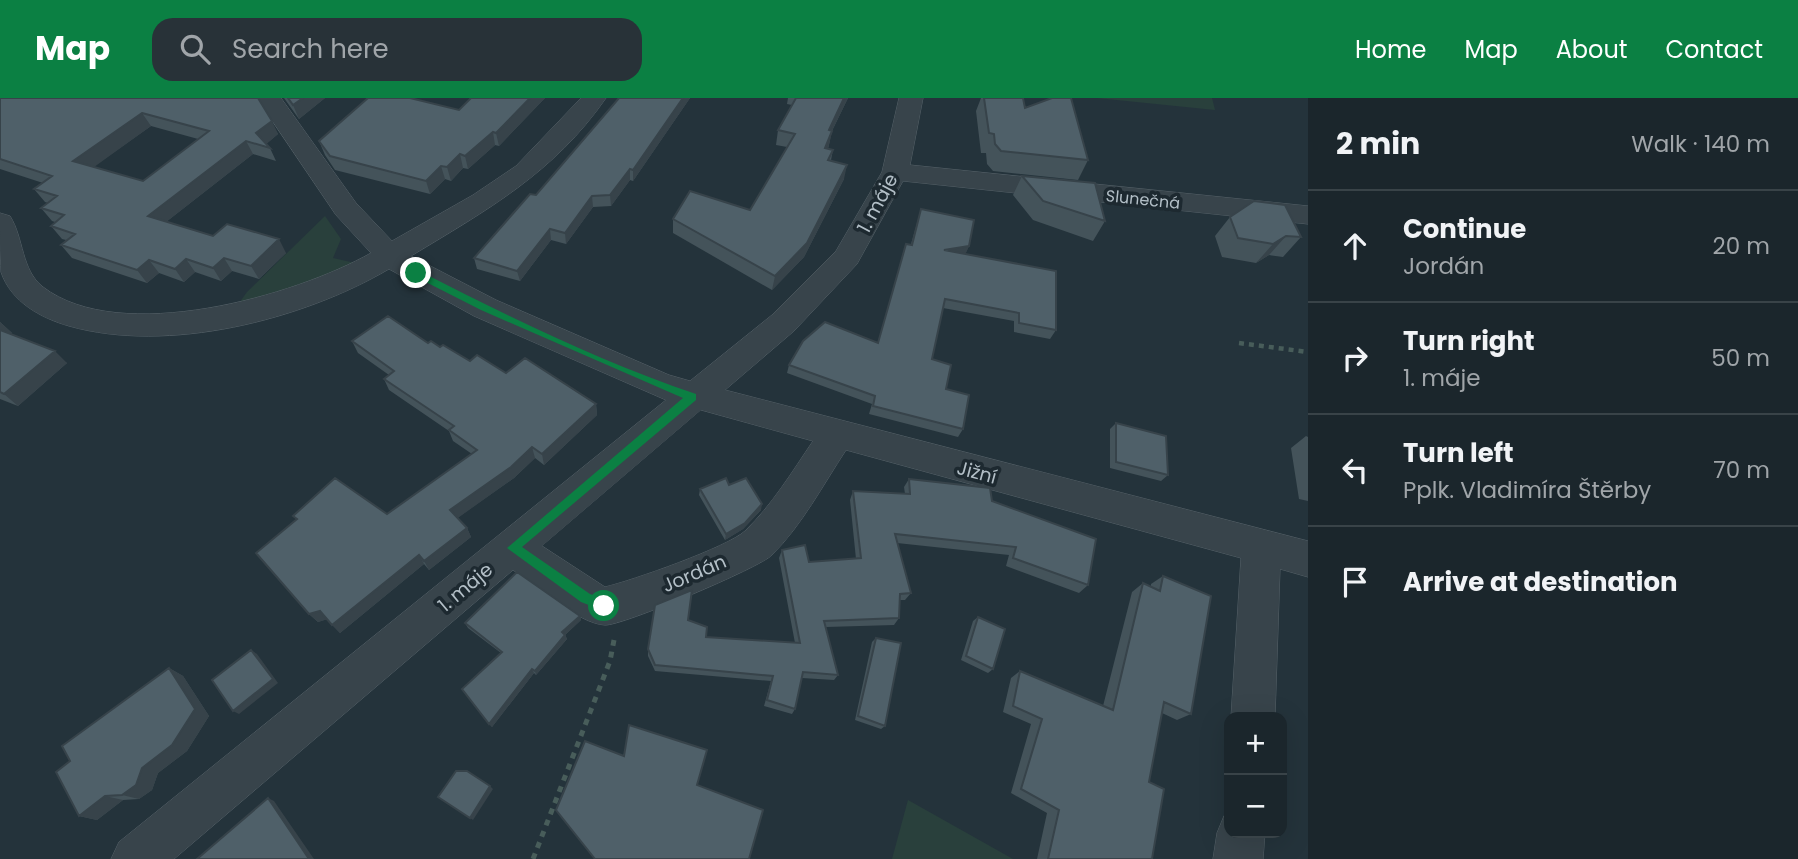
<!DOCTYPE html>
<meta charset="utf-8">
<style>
body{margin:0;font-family:Poppins,sans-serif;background:#283238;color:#f1f3f6}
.controls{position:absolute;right:21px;bottom:21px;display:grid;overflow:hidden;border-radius:14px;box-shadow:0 7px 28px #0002}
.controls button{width:63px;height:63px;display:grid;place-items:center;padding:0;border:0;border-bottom:2px solid #394348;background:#1b262c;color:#f1f3f6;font:35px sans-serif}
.stop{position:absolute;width:21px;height:21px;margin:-16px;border:5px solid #0b8043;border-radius:50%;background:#fff}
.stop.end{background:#0b8043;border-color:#fff;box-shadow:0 2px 7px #0008}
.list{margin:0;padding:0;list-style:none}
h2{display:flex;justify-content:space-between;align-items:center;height:91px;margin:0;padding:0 28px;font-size:30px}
h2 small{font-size:23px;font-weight:400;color:#a0a5a9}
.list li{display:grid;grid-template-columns:46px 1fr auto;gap:21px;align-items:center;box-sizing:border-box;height:112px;padding:0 28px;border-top:2px solid #394348}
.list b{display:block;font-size:26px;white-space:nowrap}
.list p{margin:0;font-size:23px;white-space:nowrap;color:#a0a5a9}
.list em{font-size:23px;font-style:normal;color:#a0a5a9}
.icon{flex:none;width:38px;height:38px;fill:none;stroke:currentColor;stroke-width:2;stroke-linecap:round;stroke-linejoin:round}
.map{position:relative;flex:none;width:1308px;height:761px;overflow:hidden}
header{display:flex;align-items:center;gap:42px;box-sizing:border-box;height:98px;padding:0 35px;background:#0b8043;color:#fff}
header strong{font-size:33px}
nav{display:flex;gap:38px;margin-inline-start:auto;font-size:24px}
.search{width:490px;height:63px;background:#283238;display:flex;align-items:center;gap:18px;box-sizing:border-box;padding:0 24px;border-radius:21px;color:#a0a5a9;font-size:26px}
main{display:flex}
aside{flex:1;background:#1b262c}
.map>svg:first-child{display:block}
.green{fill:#29403c}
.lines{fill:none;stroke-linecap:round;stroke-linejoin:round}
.minor-casing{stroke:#566269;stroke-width:1}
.path-far1{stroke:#485d5a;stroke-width:4.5;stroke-dasharray:5 5;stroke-linecap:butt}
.path{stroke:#485d5a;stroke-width:5;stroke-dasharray:6 6;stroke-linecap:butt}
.minor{fill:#38444b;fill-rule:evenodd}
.wall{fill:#44535a;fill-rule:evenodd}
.shaded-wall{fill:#37434a}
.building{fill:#4f6069;stroke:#37434a;stroke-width:2;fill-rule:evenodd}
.route{fill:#0b8043}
.labels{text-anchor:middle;stroke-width:7;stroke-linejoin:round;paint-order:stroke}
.far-street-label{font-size:16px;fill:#b3bfc7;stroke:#1d2930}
.street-label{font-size:19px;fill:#b3bfc7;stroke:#1d2930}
</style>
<header>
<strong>Map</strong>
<div class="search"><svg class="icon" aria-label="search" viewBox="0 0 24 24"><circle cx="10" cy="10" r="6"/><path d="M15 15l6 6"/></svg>Search here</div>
<nav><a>Home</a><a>Map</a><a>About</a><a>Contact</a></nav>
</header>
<main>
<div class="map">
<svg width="1308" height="761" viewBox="0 0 1308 761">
<rect width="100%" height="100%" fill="#24333b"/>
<path class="green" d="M1097 0H1212L1215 12Z
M325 118 341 141 333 160 355 165 348 174 237 208 247 194Z
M908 702 1013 761H892Z"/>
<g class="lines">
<defs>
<path id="minor" d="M257 0H281L356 105 392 143 473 97 516 68 581 0H606C554 75 487 112 411 158L496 202 669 277 690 283 772 217 836 153 882 74 899 0H923L910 67 1308 108V126L903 83 857 166 794 233 725 292 1308 443V479L1280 471 1275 619H1231L1241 460 846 352C823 387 802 427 772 457 761 469 622 528 605 527 579 526 535 487 513 472L174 761H111L119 744 666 302 474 218 389 171C302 222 168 256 69 228 41 220 11 204 1 174 0 157 0 132 0 115L10 118C24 140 21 172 43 189 120 248 295 198 371 155L336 117ZM701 312 813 343C792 374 772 407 745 433 728 449 631 483 605 489L542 448Z
M1229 716V735H1265L1263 761H1213L1217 735 1224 718Z"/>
</defs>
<use href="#minor" class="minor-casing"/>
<path class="path-far1" d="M1239 245 1308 254"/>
<path class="path" d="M533 761 610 563 614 542"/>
<use href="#minor" class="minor"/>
</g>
<path class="wall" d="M0 0H258L278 36 266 46 270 50 276 63 253 56 166 124 213 138 286 155 259 181 232 173 221 183 195 174 184 184 159 175 147 185 72 160 61 147 66 142 62 141 51 128 55 124 52 123 41 110 48 105 45 104 34 91 43 85 0 71ZM151 28 198 41 143 83 93 69Z
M284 0H325L299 21Z
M471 0H545L499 48 495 47 468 71 463 70 451 83 445 81 430 96 335 72 325 57 319 43 459 12Z
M619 0H690L633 83 630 82 611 108 593 109 566 146 551 142 520 183 477 171 474 160 536 97Z
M788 0H848L832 33 828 51 833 52 831 62 844 81 804 159 772 192 673 135V121L750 112 787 49 776 47 778 32 792 7 787 6Z
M981 0H1023L1025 10 1088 62 1078 82 993 73 987 66 986 55H981L976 13Z
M1022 78 1105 123 1093 143 1033 122 1013 97Z
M921 111 969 148 965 156 1056 232 1050 241 1014 234V223L943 210 932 261 963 331 958 339 869 316 872 306 787 275 789 267 878 245 903 155 906 146H911Z
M1230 119 1301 139 1283 159 1269 157 1256 165 1222 159 1215 138Z
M0 224 12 235 10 236 67 265 18 308 0 301Z
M352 243 428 245 440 249 470 263 596 306 597 317 544 367 535 360 514 380 457 420 467 430 471 439 429 472 424 466 340 535 327 521 318 524 309 516 296 421 293 418 387 416 472 356 453 343 449 333 389 292 384 281 389 277 358 255Z
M1116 325 1168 377 1161 383 1110 370V331Z
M1306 338 1308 339V403L1299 401 1291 350Z
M909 381 992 403 1088 487 1079 495 1006 468 1009 457 897 445 911 495 905 502H900L899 520 894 527 826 529 838 577 834 582 802 580 795 611 792 616 764 608 771 583 655 573 648 558V551L688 522 706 539 795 545 779 460 782 452 809 464 856 461 850 402 853 393 905 396 904 389Z
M729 387 761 412 743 431 725 442 699 397 700 391Z
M1163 478 1191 616 1177 622 1162 615 1149 684 1152 761H1037L1047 715 1011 695 1031 626 1003 614 1011 580 1020 573 1103 608 1132 494 1143 485 1151 489V486Z
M580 518 581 522 565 537 567 541 536 577 534 575 492 629 462 591 501 555 468 530 465 525Z
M978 519 993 571 988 575 961 562 973 523Z
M876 540 885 628 881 631 855 622 872 544Z
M169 570 183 578 209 618 187 653 158 675 152 692 139 701 123 702 97 722 79 718 70 663Z"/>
<path class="shaded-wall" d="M303 0H325L299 21 293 7Z
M530 0H545L499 48 496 35Z
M683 0H690L633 83V72Z
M844 0H848L825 47 829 32Z
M142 15 151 28 83 77 73 63Z
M272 23 278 36 263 49 256 35Z
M832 33 829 47 822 65 825 50Z
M493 34 495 47 468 71 465 58Z
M246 43 253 56 157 131 148 118Z
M460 56 463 70 451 83 447 69Z
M847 67 844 81 804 159 772 192 775 178Z
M441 68 445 81 430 96 426 83Z
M630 71V82L611 108 610 97Z
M592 98 593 109 566 146 565 135Z
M550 131 551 142 520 183 517 173Z
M1286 138 1269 157 1256 165 1273 146Z
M279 141 286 155 259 181 251 168Z
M969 148 965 157 944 152Z
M224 160 232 173 221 183 213 170Z
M186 161 195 174 184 184 175 171Z
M149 162 159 175 147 185 137 172Z
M0 224 12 235 4 241 0 238Z
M55 253 67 265 18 308 4 296Z
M596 306 597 317 544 367 542 356Z
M532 349 535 360 514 380 455 422 450 412Z
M762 406 761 412 743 431 725 442 726 436Z
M467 430 471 439 429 472 424 463Z
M419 457 424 466 340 535 332 527Z
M320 513 328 521 318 524 309 516Z
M580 518 581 522 563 539 562 534Z
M565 537 567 541 536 577 535 573Z
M251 552 257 556 278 585 239 616 233 613Z
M169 570 183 578 209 618 187 653 158 675 152 692 139 701 122 697Z
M532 571 534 575 492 629 489 626Z
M490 688 493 691 473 722 470 720Z
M105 698 123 702 97 722 79 718Z
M268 700 274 703 314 761H309Z"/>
<path class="building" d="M0 0H258L272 23 256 35 270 50 246 43 148 118 213 138 227 126 279 141 251 168 224 160 213 170 186 161 175 171 149 162 137 172 61 147 75 136 51 128 64 117 41 110 57 98 34 91 52 78 0 61ZM142 15 209 33 143 83 73 63Z
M288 0H303L293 7Z
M368 0H410L459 12 471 0H530L496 35 493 34 465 58 460 56 447 69 441 68 426 83 330 58 319 43Z
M619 0H683L633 72 630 71 610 97 592 98 565 135 550 131 517 173 474 160 530 96 536 97Z
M796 0H844L829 32 832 33 825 50 833 52 828 62 847 67 807 145 775 178 673 121 690 93 750 112 795 36 778 32Z
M984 0H1023L1025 10 1052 0H1071L1088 62 1001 53 995 46 994 36 989 35Z
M1022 78 1095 85 1105 123 1043 103Z
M1254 103 1285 107 1301 139 1286 138 1273 146 1238 140 1230 119Z
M921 111 974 122 969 148 944 152 1056 173V232L1019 225V215L945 201 932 261 951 267 946 291 969 297 963 331 873 308 875 298 789 267 803 243 825 224 878 245 906 146 912 147Z
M388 218 428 245 431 243 440 249 443 247 470 263 477 257 506 275 525 260 596 306 542 356 532 349 511 369 450 412 467 430 424 463 419 457 332 527 320 513 309 516 256 455 297 421 293 418 335 380 387 416 477 352 449 332 454 328 384 281 394 273 352 243Z
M0 232 55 253 4 296 0 294Z
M1116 325 1166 338 1168 377 1116 364Z
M726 380 729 387 746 380 762 406 745 425 726 436 700 391Z
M909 381 990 390 992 403 1096 441 1088 487 1013 460 1016 449 895 436 911 495 900 496 899 520 824 523 838 577 803 574 795 611 767 602 773 578 655 567 648 551 655 507 692 492 688 522 707 529 706 539 800 545 782 452 805 447 809 464 861 460 853 393 910 396Z
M517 474 580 518 562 534 565 537 535 573 532 571 489 626 462 591 502 554 465 525Z
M1163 478 1211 498 1191 616 1164 604 1149 684 1164 691 1152 761H1048L1059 712 1021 691 1042 621 1013 608 1020 573 1113 612 1143 485 1160 493Z
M978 519 1005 531 993 571 966 558Z
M876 540 901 545 885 628 858 618Z
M251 552 273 581 233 613 212 582Z
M169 570 195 611 172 647 142 670 136 687 122 697 105 698 79 718 56 674 70 663 62 648Z
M629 627 707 652 697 687 763 712 749 761H595L556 712 585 643 624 658Z
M456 673H467L490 688 470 720 438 699Z
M268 700 309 761H197Z"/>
<path class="route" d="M412 173H419C508 218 601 264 696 296V302L522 449 590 496 608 503V512L604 513 581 504 507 450 683 300 481 212 412 177Z"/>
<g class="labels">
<g class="far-street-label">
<text transform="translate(1143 101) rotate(6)" y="6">Slunečná</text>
</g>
<g class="street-label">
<text transform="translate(877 105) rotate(-62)" y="7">1. máje</text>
<text transform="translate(977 374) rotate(15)" y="7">Jižní</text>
<text transform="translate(694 475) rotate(-23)" y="7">Jordán</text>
<text transform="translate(465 489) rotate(-40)" y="7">1. máje</text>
</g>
</g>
</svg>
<div class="controls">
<button>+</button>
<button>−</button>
</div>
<div class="stop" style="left:604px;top:508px"></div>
<div class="stop end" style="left:416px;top:175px"></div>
</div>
<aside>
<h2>2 min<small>Walk · 140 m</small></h2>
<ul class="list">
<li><svg class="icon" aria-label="ahead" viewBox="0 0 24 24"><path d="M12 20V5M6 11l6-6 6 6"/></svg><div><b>Continue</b><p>Jordán</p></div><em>20 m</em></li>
<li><svg class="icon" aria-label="right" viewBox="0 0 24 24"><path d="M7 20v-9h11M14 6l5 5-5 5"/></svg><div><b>Turn right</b><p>1. máje</p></div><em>50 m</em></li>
<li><svg class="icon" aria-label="left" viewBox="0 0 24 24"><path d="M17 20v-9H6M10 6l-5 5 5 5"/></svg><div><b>Turn left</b><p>Pplk. Vladimíra Štěrby</p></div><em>70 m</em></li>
<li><svg class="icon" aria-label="arrive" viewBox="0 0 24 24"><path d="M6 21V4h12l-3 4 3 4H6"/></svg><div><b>Arrive at destination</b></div></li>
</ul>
</aside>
</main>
